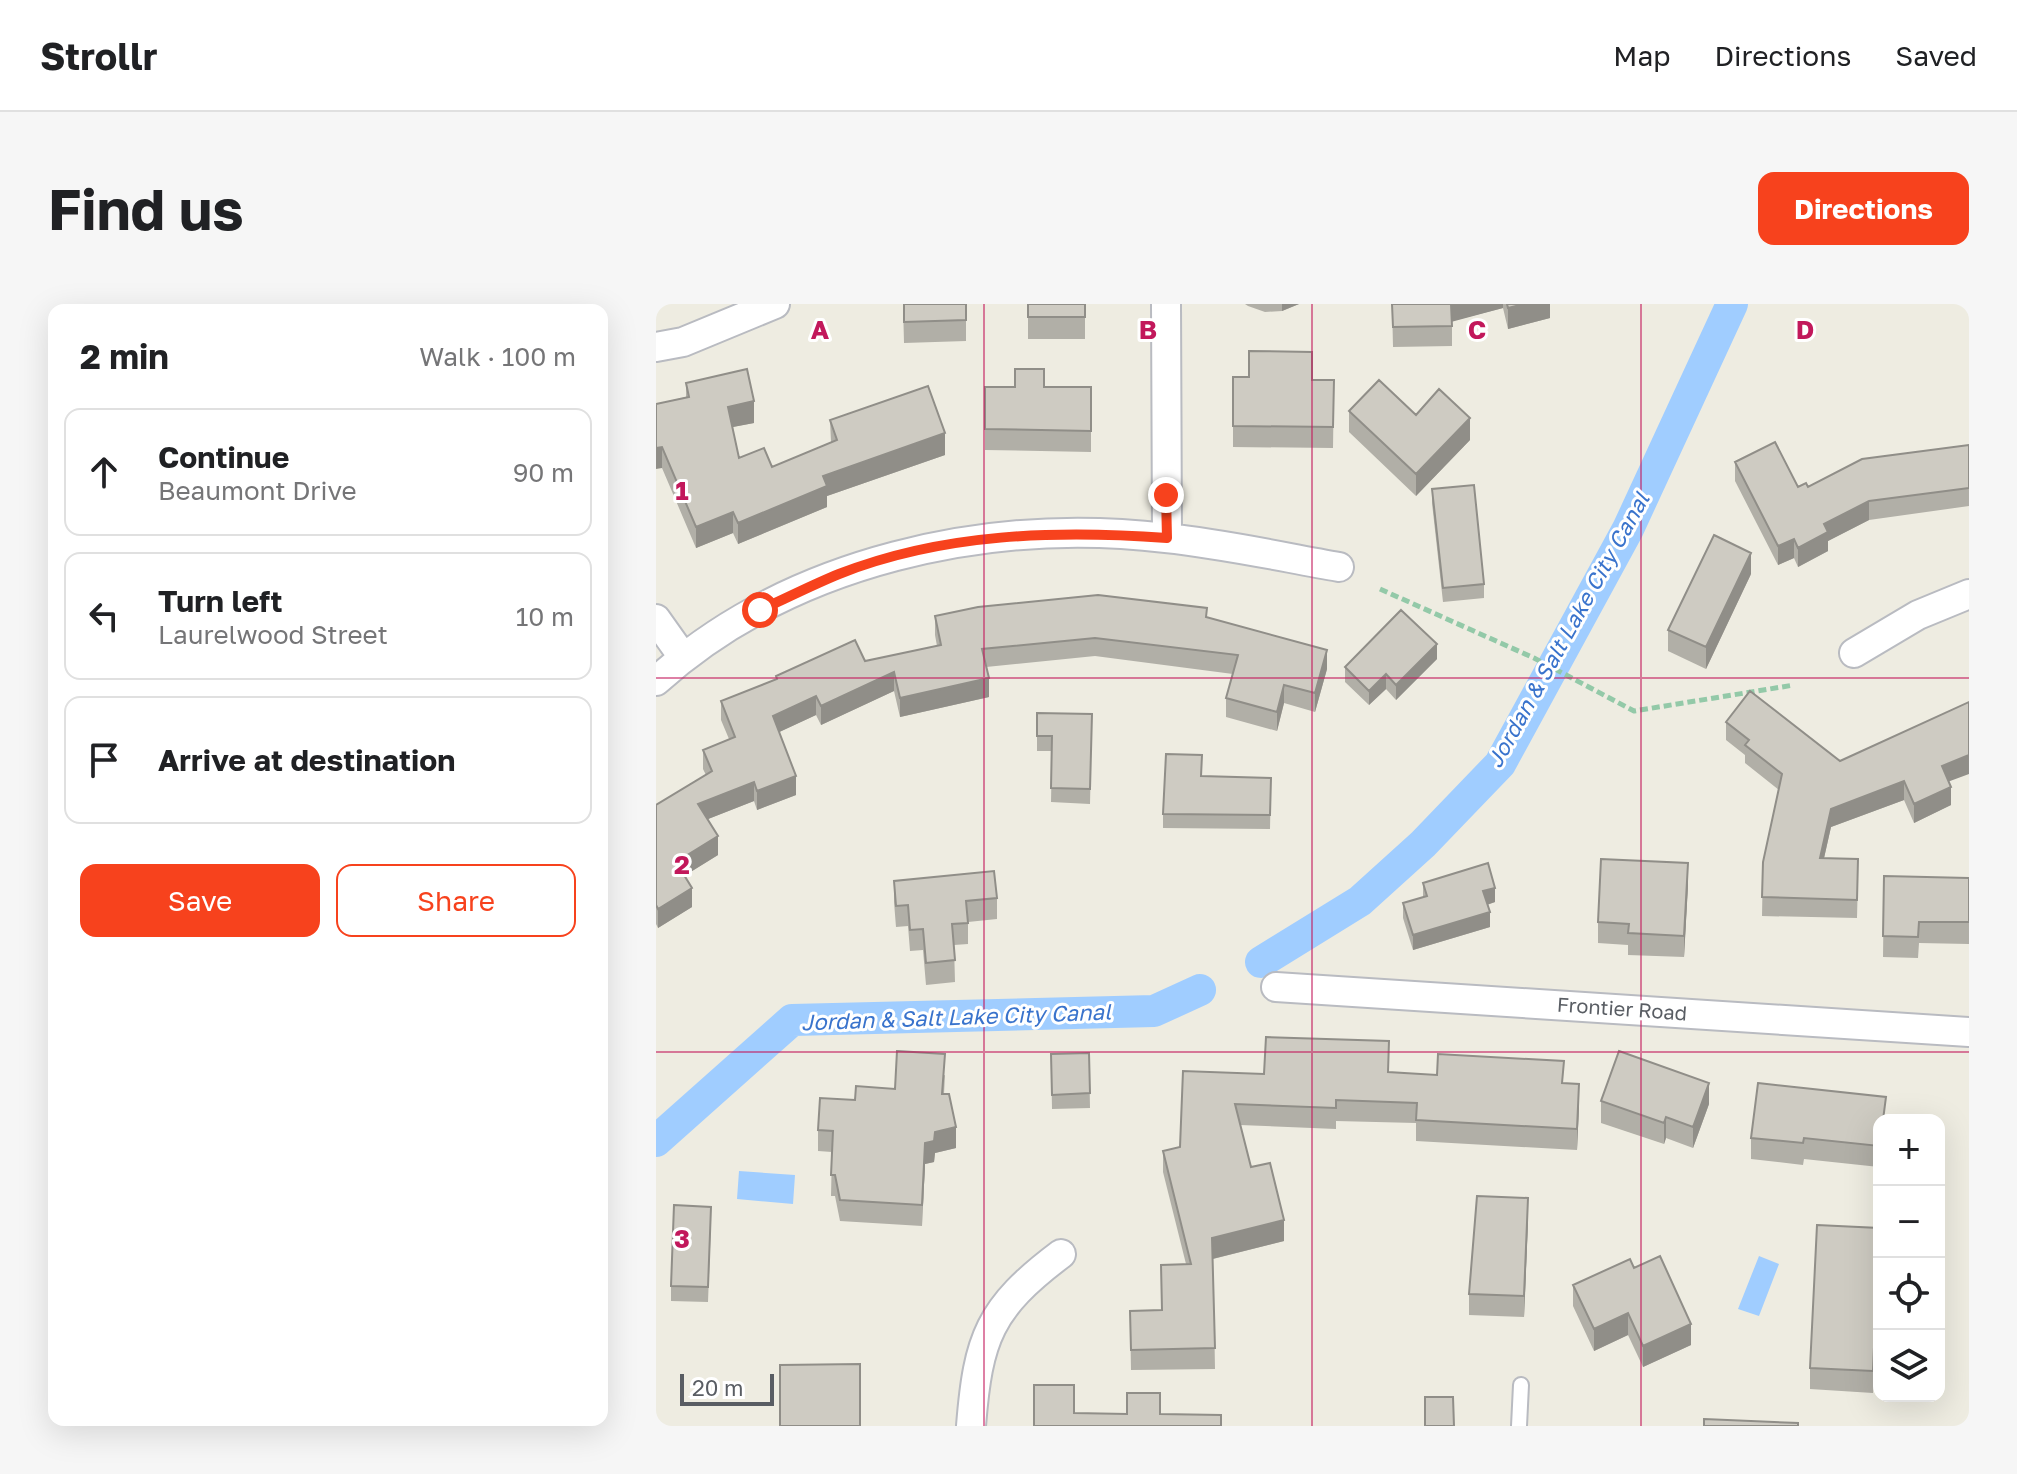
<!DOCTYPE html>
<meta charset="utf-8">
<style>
body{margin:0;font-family:"Golos Text",sans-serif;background:#f6f6f6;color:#202124}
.controls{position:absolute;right:24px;bottom:24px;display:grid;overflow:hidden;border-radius:16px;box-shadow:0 8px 32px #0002}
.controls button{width:72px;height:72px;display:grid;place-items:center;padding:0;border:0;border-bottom:2px solid #e0e0e0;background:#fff;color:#202124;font:40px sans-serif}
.scale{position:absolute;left:24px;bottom:20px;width:94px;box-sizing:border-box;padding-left:8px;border:4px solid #595d63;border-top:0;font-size:22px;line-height:28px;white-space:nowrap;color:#595d63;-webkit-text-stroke:6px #fff;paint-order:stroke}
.stop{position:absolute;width:24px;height:24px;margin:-18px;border:6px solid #f7421d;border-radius:50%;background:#fff}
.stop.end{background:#f7421d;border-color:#fff;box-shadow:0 2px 8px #0008}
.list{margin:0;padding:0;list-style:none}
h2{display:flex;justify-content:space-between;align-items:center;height:104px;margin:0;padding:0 32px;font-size:34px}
h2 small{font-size:26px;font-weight:400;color:#757577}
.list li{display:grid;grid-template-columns:52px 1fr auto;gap:24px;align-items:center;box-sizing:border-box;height:128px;margin:0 16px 16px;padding:0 16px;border:2px solid #e0e0e0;border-radius:16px}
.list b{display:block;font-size:30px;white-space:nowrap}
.list p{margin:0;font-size:26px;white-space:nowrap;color:#757577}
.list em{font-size:26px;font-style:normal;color:#757577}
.actions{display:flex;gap:16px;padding:24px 32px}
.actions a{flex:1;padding:18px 0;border:2px solid #f7421d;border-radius:16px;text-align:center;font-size:28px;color:#f7421d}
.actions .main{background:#f7421d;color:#fff}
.icon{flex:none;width:44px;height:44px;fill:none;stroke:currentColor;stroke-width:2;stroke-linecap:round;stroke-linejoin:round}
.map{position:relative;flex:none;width:1313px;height:1122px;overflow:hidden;border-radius:16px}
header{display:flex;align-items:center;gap:48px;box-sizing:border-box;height:112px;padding:0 40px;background:#fff;border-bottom:2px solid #e0e0e0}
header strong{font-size:38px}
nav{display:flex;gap:44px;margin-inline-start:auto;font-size:28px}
.intro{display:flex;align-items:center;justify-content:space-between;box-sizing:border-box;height:192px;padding:0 48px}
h1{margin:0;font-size:56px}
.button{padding:20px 36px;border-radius:16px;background:#f7421d;color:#fff;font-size:28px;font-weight:700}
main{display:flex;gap:48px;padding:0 48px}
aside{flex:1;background:#fff;border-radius:16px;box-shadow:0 8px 32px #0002}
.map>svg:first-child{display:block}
.water{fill:#a0cdff}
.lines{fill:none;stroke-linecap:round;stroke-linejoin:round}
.canal{stroke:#a0cdff;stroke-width:32}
.lane-casing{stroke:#b9bbc1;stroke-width:18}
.street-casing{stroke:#b9bbc1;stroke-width:32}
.path{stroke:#93c9a8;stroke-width:5;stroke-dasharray:8 4;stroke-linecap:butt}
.lane{stroke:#fff;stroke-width:14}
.street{stroke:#fff;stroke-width:28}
.wall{fill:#b1afa7}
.shaded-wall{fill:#908e88}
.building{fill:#cecbc2;stroke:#908e88;stroke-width:2}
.route{stroke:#f7421d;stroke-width:10}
.grid{fill:none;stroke:#c2185b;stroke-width:2;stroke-opacity:0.55}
.labels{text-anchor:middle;stroke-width:6;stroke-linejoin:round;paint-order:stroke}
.street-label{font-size:20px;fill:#595d63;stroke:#fff}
.water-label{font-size:22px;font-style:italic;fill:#3973cc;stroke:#fff}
.grid-label{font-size:26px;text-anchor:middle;font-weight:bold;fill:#c2185b;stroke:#fff;stroke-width:6;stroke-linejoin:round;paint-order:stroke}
</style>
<header>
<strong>Strollr</strong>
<nav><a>Map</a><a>Directions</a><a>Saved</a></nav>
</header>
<div class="intro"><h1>Find us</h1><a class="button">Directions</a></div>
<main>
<aside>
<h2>2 min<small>Walk · 100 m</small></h2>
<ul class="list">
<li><svg class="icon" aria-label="ahead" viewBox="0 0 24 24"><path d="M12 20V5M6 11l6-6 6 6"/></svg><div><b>Continue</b><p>Beaumont Drive</p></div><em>90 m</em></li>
<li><svg class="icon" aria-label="left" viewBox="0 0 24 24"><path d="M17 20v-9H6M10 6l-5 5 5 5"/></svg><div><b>Turn left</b><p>Laurelwood Street</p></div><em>10 m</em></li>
<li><svg class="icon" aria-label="arrive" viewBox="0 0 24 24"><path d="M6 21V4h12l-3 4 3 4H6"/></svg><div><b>Arrive at destination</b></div></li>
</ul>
<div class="actions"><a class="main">Save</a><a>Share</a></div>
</aside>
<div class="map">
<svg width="1313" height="1122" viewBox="0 0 1313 1122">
<rect width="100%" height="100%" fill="#eeece1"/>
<path class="water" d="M83 867 139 871 137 900 81 895Z
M1103 952 1123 960 1103 1012 1082 1005Z"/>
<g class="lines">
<path class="canal" d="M605 658 704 597 767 540 844 460 972 225 1076 0
M0 837 136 716 498 707 544 686"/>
<defs>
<path id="lane" d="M863 1122 865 1081"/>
<path id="street" d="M510 0 511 234
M0 43 27 38 119 0
M0 315 27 353
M1198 349 1262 311 1313 290
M0 377C135 256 333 213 510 234 568 240 626 253 683 263
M620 683 1313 728
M315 1122C322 1034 333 1004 405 950"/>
</defs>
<use href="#lane" class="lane-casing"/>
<use href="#street" class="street-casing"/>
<path class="path" d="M724 285 878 354 978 407 1138 381"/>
<use href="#lane" class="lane"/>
<use href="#street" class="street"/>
</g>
<path class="wall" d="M247 0H310V37L248 39Z
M372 0H429V35H372Z
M589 0H643L626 7 609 8 592 2Z
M736 0H894V14L852 25 847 4 796 17V42L737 43Z
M577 73 678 76 677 144 577 143Z
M30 79 98 119 76 123 83 154 116 163 175 138 174 116 289 151 171 192V203L82 240 77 229 40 244 6 164 0 100 30 93Z
M329 83H435V148L329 146Z
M693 107 760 111 814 136 760 192 693 128Z
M1313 141V202L1213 216 1172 237V247L1142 263 1138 254 1122 261 1079 177V158L1142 183H1152Z
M776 185 828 280V294L787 298 776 199Z
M1095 270 1050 365 1012 347V326Z
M279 312 551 313 671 365 659 408 628 399 621 427 570 413V394L577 370 439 352 330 363 333 393 244 413 238 387 165 421 160 411 123 428 140 491 101 506 98 497 52 515 62 551 28 572 36 603 2 624 0 620V501L50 471 47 465V446L73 435 65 416V397L120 375V372L209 357 281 342 279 331Z
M781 355 740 396 730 385 713 401 689 378V363Z
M381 409 436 410 434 500 395 498 396 447H381Z
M1070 418 1184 457 1293 478 1295 501 1258 519 1248 496 1175 523 1168 554 1202 573 1201 614 1106 612 1107 558 1123 486 1089 459V451L1070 436Z
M545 472 615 474 614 525 507 524V510Z
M1228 572 1313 574V640L1263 639 1262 654 1227 653Z
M238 577 341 594V615L312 618V640L298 641 299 678 270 681 267 646 254 647 252 622 240 623 238 598Z
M767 579 839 598 831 601 834 623 757 646 747 614V599L767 593Z
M1032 581 1028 653 972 651V641L942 639V618Z
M433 749 434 804 396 805 395 750Z
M733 768 907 779 923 801 921 846 760 837V819L680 817V825L584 821 595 863 628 937 557 955 559 1065 475 1066 474 1007 505 1006 530 960 507 868V847L524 843 608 770Z
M289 771 288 790 300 844 279 849 278 858 269 860 266 922 184 917 179 892H175L176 848 162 847V826L199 796Z
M945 797 1053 800 1037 844 1010 834 1008 840 945 819Z
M1223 816V863L1148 855 1147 861 1095 855V834Z
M872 916 868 1013 813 1011V990Z
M55 918 52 998 15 997V982Z
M1223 924 1217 1089 1154 1085V1064Z
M978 964 1035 1041 987 1063 972 1031 938 1047 917 1002V981Z"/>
<path class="shaded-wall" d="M626 0H643L626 7Z
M795 0H847V4L795 18Z
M868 0H894V14L852 25V4Z
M98 97V119L72 124V103Z
M814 114V136L760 192V170Z
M289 129V151L171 192V203L82 240V219L167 172Z
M6 143V164L0 165V144Z
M1213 197V216L1172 237V247L1142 263V244L1168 220Z
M77 208V229L40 244V223Z
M1138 235V254L1122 261V242Z
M1095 249V270L1050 365V343Z
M781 340V355L740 396V381Z
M671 346V365L659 408V389Z
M238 368V387L165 421V402Z
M730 370V385L713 401V387Z
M333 374V393L244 413V394Z
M628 381V399L621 427V408Z
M160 392V411L117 431V412Z
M1313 451V470L1286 480V462Z
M140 472V491L101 506V487Z
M1248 477V496L1175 523 1164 572V554L1175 505Z
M98 478V497L42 519V500Z
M1295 483V501L1258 519V500Z
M62 532V551L20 577V558Z
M1032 559V581L1028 653V632Z
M36 584V603L2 624V605Z
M839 584V598L827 602V587Z
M834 608V623L757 646V631Z
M1053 779V800L1037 844V823Z
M923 780V801L921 846V825Z
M1010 813V834L1008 840V819Z
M300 823V844L279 849 278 858 269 860 266 922 269 839 279 828Z
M872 894V916L868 1013V992Z
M628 916V937L556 955V934Z
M1223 931V952L1217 1089V1067Z
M972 1009V1031L938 1047V1025Z
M1035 1020V1041L987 1063V1042Z"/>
<path class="building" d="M248 0H310V16L248 18Z
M372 0H429V13H372Z
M736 0H795L796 22 737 23Z
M851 0H868L852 4Z
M593 47 656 48V76H678L677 123 577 122V73H593Z
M91 65 98 97 72 103 83 154 108 144 116 163 181 136 174 116 272 82 289 129 167 172 171 182 82 219 77 208 40 223 6 143 0 144V100L33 93 30 79Z
M359 65H388V83H435V127L329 125V83H359Z
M723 76 760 111 783 85 814 114 760 170 693 107Z
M1119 138 1142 183 1150 179 1152 183 1206 155 1313 141V184L1213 197 1168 220 1172 228 1142 244 1138 235 1122 242 1079 158Z
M818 181 828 280 787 284 776 185Z
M1058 231 1095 249 1050 343 1012 326Z
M442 291 551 304 550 313 671 346 659 389 628 381 621 408 570 394 582 351 439 334 326 345 333 374 244 394 238 368 165 402 160 392 117 412 140 472 101 487 98 478 42 500 62 532 20 558 36 584 2 605 0 601V501L56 467 47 446 79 433 65 397 121 375 120 372 199 336 209 357 285 341 279 312 322 303Z
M745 306 781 340 740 381 730 370 713 387 689 363Z
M1094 387 1184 457 1313 398V451L1286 462 1295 483 1258 500 1248 477 1175 505 1164 554 1202 555 1201 596 1106 593 1107 558 1126 470 1089 441 1093 436 1070 418Z
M381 409 436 410 434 485 395 484 396 432H381Z
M510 450 546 451 545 472 615 474 614 511 507 510Z
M945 555 1032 559 1028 632 972 629 973 620 942 618Z
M832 559 839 584 827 587 834 608 757 631 747 599 771 592 767 579Z
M338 567 341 594 310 597 312 619 296 620 299 656 270 659 267 625 254 626 252 601 240 602 238 577Z
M1228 572 1313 574V618H1263L1262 633 1227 632Z
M610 733 733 737 732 768 781 771 782 750 908 757 906 779 923 780 921 825 760 816 761 799 680 796V804L579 800 595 863 614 859 628 916 556 934 559 1044 475 1046 474 1007 506 1006 505 961 535 960 507 847 524 843 527 767 608 770Z
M241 747 289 750 286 790H293L300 823 279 828 278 837 269 839 266 901 184 896 179 871H175L177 827 162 826 164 794 199 796 200 782 239 785Z
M963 747 1053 779 1037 823 1010 813 1008 819 945 797Z
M433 749 434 789 396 791 395 750Z
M1102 779 1230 793 1227 816H1223V842L1148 834 1147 839 1095 834Z
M821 892 872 894 868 992 813 990Z
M18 901 55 903 52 983 15 982Z
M1161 921 1223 924 1217 1067 1154 1064Z
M1004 952 1035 1020 987 1042 972 1009 938 1025 917 981 974 955 978 964Z
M204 1060V1122H124V1061Z
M378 1081H418V1109L471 1110V1089H504V1110L565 1111V1122H378Z
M769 1093H797L798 1122H769Z
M1048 1115 1142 1119V1122H1048Z"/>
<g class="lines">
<path class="route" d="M104 306C131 294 156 281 183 270 287 229 401 226 511 234L510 191"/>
</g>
<path class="grid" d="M328 0V1122M656 0V1122M985 0V1122M0 374H1313M0 748H1313"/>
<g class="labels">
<g class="street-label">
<text transform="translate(966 705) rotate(4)" y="7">Frontier Road</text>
</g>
<g class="water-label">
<text transform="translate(912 326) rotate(-61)" y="8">Jordan &amp; Salt Lake City Canal</text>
<text transform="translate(300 713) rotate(-2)" y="8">Jordan &amp; Salt Lake City Canal</text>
</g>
</g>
<g class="grid-label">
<text x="164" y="35">A</text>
<text x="492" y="35">B</text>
<text x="821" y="35">C</text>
<text x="1149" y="35">D</text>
<text x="26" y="196">1</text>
<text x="26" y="570">2</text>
<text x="26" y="944">3</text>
</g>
</svg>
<div class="controls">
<button>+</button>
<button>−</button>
<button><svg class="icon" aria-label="locate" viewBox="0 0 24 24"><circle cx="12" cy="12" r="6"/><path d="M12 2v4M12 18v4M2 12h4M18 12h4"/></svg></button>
<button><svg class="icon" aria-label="layers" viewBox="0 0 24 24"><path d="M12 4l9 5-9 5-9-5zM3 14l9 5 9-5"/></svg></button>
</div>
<div class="scale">20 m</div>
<div class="stop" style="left:104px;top:306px"></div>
<div class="stop end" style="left:510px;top:191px"></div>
</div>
</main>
